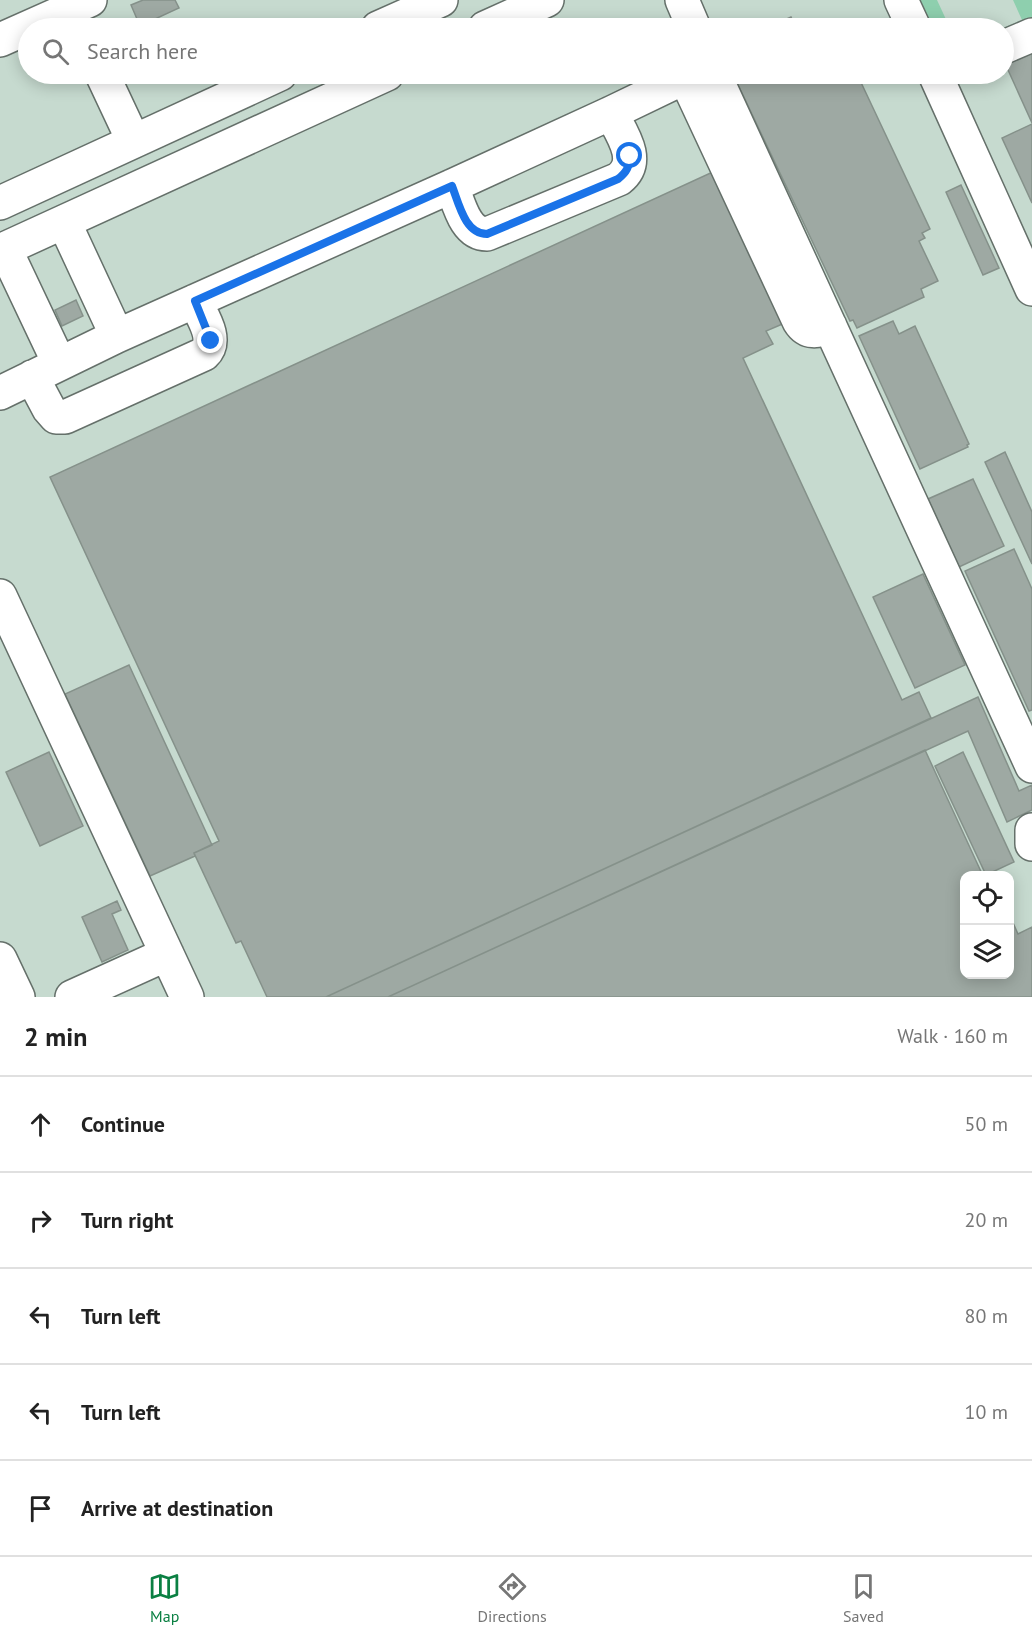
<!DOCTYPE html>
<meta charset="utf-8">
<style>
body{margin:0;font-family:"PT Sans",sans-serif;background:#f6f6f6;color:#222}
.controls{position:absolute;right:18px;bottom:18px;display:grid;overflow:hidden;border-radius:12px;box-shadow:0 3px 15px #0003}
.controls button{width:54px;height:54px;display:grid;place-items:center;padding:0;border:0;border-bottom:2px solid #e0e0e0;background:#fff;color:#222;font:30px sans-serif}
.stop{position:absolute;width:18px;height:18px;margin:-14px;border:4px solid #1a73e8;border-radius:50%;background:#fff}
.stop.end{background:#1a73e8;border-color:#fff;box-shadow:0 2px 6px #0008}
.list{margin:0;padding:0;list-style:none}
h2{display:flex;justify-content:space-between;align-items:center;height:78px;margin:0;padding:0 24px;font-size:26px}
h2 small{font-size:20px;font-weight:400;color:#767676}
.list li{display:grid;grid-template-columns:39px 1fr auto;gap:18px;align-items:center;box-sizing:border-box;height:96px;padding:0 24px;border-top:2px solid #e0e0e0}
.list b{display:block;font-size:22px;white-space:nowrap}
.list em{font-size:20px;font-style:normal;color:#767676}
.icon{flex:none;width:33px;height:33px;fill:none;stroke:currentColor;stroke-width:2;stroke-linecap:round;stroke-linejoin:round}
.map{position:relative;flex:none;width:1032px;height:997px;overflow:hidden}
.search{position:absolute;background:#fff;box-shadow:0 3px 15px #0003;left:18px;right:18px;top:18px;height:66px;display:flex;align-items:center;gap:15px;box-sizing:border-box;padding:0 21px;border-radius:33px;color:#767676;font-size:22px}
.sheet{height:558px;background:#fff}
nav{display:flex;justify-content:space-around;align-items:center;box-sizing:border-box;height:84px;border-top:2px solid #e0e0e0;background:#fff;font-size:16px;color:#767676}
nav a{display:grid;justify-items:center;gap:3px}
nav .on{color:#0b8043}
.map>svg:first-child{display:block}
.built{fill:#c6dacf;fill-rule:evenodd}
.green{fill:#8ecfae}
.building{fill:#9ea9a3;stroke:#85918a;stroke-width:1.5}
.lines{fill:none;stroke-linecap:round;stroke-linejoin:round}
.minor-casing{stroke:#65706a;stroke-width:36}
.minor{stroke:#fff;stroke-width:33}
.route{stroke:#1a73e8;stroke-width:8}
</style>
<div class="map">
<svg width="1032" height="997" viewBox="0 0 1032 997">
<rect width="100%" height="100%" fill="#d6e2db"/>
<path class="built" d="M0 0H1032V997H0ZM28 28H1004V74H28ZM964 876H1010V975H964Z"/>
<path class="green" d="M920 0H937L950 28H933Z
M1013 0H1032V26L1004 32 1003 28 1022 20Z"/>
<path class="building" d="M143 0H175L179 8 140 26 131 5Z
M791 17 796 28H767Z
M821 19 825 28H801Z
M1032 40V123L1004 61Z
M733 74H857L930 229 922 233 925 238 919 241 938 281 921 289 924 297 857 328 853 320 850 321Z
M1032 124V203L1002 138Z
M717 170 787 322 766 331 773 344 743 358 902 700 919 692 931 718 326 997H267L241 941 236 943 194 853 219 841 50 477Z
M961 185 999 268 983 275 946 192Z
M76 300 83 316 62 326 55 310Z
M893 321 899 334 915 326 969 444 967 445 968 447 920 469 859 336Z
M1005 452 1032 512V564L985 462Z
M973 479 1004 546 959 567 928 499Z
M1014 549 1032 589V710L1029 711 965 571Z
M923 574 965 665 915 688 873 597Z
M129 665 212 845 194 853 195 856 150 876 65 694Z
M978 697 1019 791 1032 785V810L1007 822 968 731 388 997H326Z
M925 750 983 876H964V975H1010V916L1018 934 1032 927V997H388Z
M49 752 83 826 40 846 6 772Z
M963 752 1014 862 986 875 935 766Z
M117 901 121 910 112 914 128 950 102 962 82 917Z"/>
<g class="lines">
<defs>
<path id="minor" d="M682 0 694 28
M901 0 914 28
M378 28 441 0
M485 28 547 0
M0 40 90 0
M1004 47 1032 35
M102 74 133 140
M714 74 1032 766
M935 74 1032 289
M685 77 799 321C807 334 818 332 830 326
M452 186C459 204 465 234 487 234L619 179C642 161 622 134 611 113
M0 203 280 74
M64 222 117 336
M5 249 59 363
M0 251 387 74
M32 377 49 409 56 417H65L204 354C219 340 202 316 195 301
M0 393 117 336 452 186 611 113 692 74
M0 596 187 997
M1032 830V844
M0 959 18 997
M72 997 167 954"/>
</defs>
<use href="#minor" class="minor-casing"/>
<use href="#minor" class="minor"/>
</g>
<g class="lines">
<path class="route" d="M211 341 195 301 452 186C459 204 465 234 487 234L618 179C627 172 629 167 630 156"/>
</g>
</svg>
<div class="controls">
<button><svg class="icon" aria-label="locate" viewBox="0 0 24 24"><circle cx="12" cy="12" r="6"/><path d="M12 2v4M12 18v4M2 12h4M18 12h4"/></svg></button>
<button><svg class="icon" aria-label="layers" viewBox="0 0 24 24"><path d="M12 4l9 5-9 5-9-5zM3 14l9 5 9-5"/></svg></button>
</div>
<div class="stop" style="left:630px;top:156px"></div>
<div class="stop end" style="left:211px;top:341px"></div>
<div class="search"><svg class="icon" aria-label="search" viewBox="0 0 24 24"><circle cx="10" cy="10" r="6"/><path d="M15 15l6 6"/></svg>Search here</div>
</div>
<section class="sheet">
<h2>2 min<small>Walk · 160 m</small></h2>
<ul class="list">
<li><svg class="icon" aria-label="ahead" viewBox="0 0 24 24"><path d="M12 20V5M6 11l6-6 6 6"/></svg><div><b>Continue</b></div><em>50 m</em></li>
<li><svg class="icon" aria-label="right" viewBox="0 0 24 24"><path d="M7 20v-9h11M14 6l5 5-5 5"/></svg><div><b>Turn right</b></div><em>20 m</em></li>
<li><svg class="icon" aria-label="left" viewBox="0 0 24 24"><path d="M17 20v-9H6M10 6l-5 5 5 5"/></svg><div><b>Turn left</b></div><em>80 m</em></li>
<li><svg class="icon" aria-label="left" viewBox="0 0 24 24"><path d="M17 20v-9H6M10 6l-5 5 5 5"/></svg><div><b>Turn left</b></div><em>10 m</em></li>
<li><svg class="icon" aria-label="arrive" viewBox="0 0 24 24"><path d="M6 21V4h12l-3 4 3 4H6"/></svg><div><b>Arrive at destination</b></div></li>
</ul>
</section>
<nav>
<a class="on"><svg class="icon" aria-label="map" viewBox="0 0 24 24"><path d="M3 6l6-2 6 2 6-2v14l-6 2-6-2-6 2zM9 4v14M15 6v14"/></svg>Map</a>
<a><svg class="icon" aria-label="directions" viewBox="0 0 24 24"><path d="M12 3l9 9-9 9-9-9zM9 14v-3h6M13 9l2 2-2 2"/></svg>Directions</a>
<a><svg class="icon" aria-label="saved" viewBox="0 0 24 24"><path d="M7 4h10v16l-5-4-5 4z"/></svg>Saved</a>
</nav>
